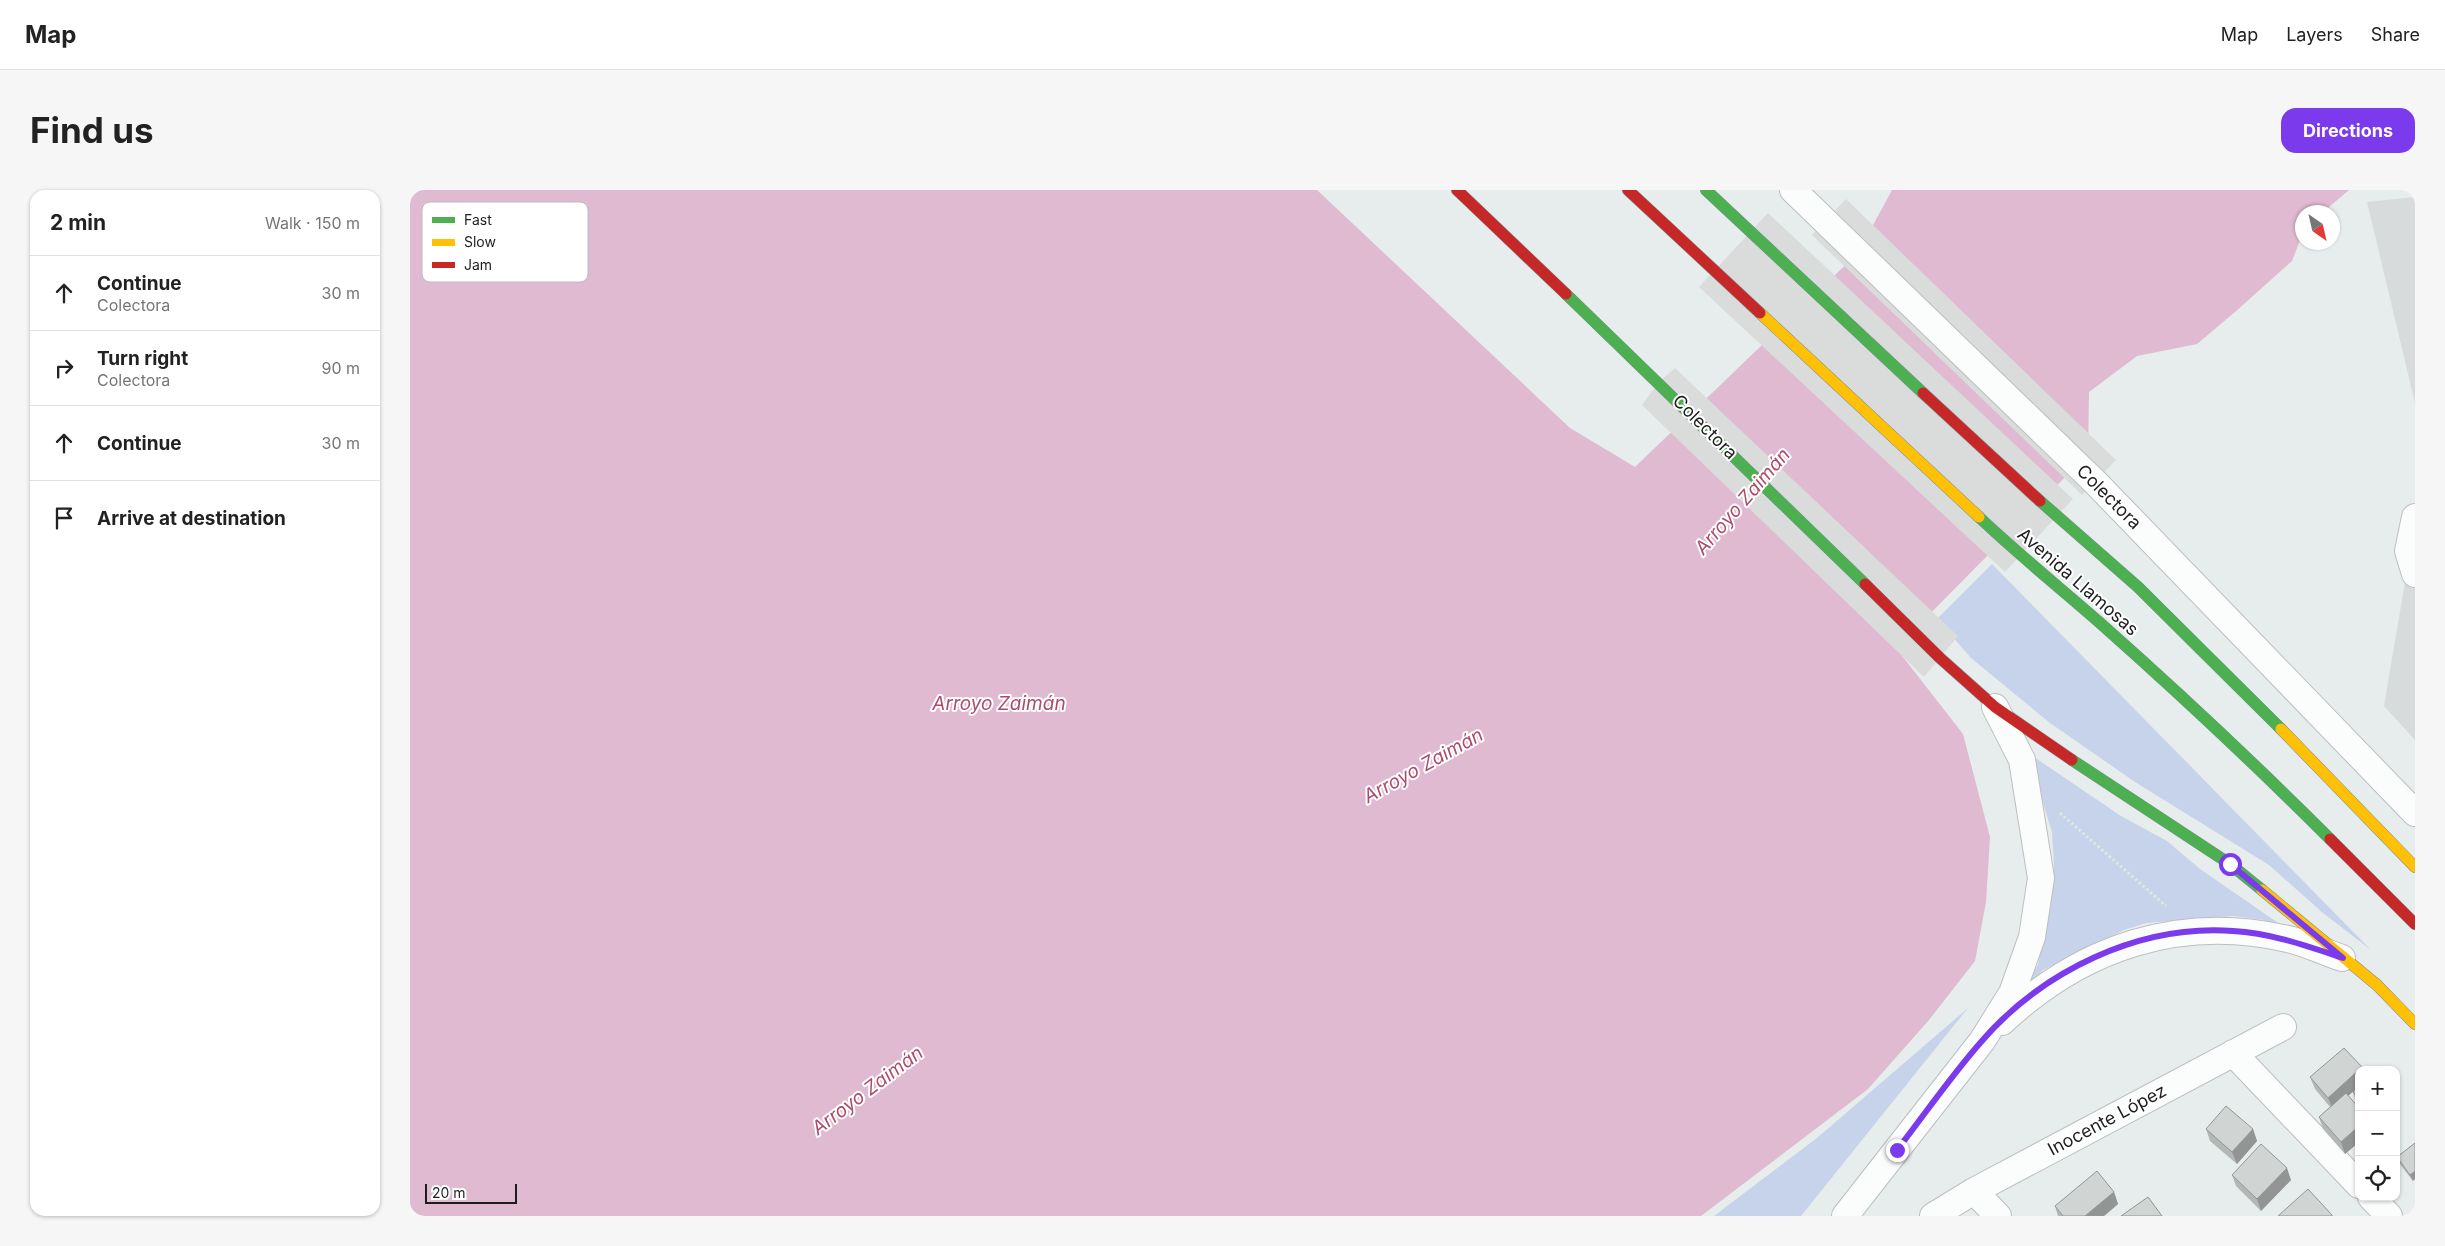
<!DOCTYPE html>
<meta charset="utf-8">
<style>
body{margin:0;font-family:Inter,sans-serif;background:#f6f6f6;color:#222}
.controls{position:absolute;right:15px;bottom:15px;display:grid;overflow:hidden;border-radius:10px;box-shadow:0 1px 4px #0004}
.controls button{width:45px;height:45px;display:grid;place-items:center;padding:0;border:0;border-bottom:1px solid #e0e0e0;background:#fff;color:#222;font:25px sans-serif}
.compass{position:absolute;left:1885px;top:15px;width:45px;height:45px;border-radius:50%;background:#fff;box-shadow:0 1px 4px #0004;rotate:146deg}
.scale{position:absolute;left:15px;bottom:12px;width:92px;box-sizing:border-box;padding-left:5px;border:2px solid #1e1e1e;border-top:0;font-size:14px;line-height:18px;white-space:nowrap;color:#1e1e1e;-webkit-text-stroke:4px #fff;paint-order:stroke}
.stop{position:absolute;width:15px;height:15px;margin:-11px;border:4px solid #7c3aed;border-radius:50%;background:#fff}
.stop.end{background:#7c3aed;border-color:#fff;box-shadow:0 1px 5px #0008}
.list{margin:0;padding:0;list-style:none}
h2{display:flex;justify-content:space-between;align-items:center;height:65px;margin:0;padding:0 20px;font-size:21px}
h2 small{font-size:16px;font-weight:400;color:#767676}
.list li{display:grid;grid-template-columns:32px 1fr auto;gap:15px;align-items:center;box-sizing:border-box;height:75px;padding:0 20px;border-top:1px solid #e0e0e0}
.list b{display:block;font-size:19px;white-space:nowrap}
.list p{margin:0;font-size:16px;white-space:nowrap;color:#767676}
.list em{font-size:16px;font-style:normal;color:#767676}
.icon{flex:none;width:28px;height:28px;fill:none;stroke:currentColor;stroke-width:2;stroke-linecap:round;stroke-linejoin:round}
.map{position:relative;flex:none;width:2005px;height:1026px;overflow:hidden;border-radius:15px}
header{display:flex;align-items:center;gap:30px;box-sizing:border-box;height:70px;padding:0 25px;background:#fff;border-bottom:1px solid #e0e0e0}
header strong{font-size:24px}
nav{display:flex;gap:28px;margin-inline-start:auto;font-size:18px}
.intro{display:flex;align-items:center;justify-content:space-between;box-sizing:border-box;height:120px;padding:0 30px}
h1{margin:0;font-size:35px}
.button{padding:12px 22px;border-radius:15px;background:#7c3aed;color:#fff;font-size:18px;font-weight:700}
main{display:flex;gap:30px;padding:0 30px}
aside{flex:1;background:#fff;border-radius:15px;box-shadow:0 1px 4px #0004}
.map>svg:first-child{display:block}
.residential{fill:#d8dbdb}
.grass{fill:#c6d3ea}
.water{fill:#dfbad1}
.pier{fill:#dadcdc}
.lines{fill:none;stroke-linecap:round;stroke-linejoin:round}
.street-casing{stroke:#bdbfbf;stroke-width:28}
.fast-casing{stroke:#7f9096;stroke-width:12}
.slow-casing{stroke:#7f9096;stroke-width:12}
.jam-casing{stroke:#7f9096;stroke-width:12}
.path{stroke:#d9eade;stroke-width:3;stroke-dasharray:2.5 2.5;stroke-linecap:butt}
.street{stroke:#fbfcfc;stroke-width:26}
.fast{stroke:#4caf50;stroke-width:11}
.slow{stroke:#ffc107;stroke-width:11}
.jam{stroke:#c62828;stroke-width:11}
.wall{fill:#b3b7b6}
.shaded-wall{fill:#929594}
.building{fill:#d0d5d4;stroke:#929594}
.route{stroke:#7c3aed;stroke-width:6}
.labels{text-anchor:middle;stroke-width:4;stroke-linejoin:round;paint-order:stroke}
.street-label{font-size:18px;fill:#1e1e1e;stroke:#fff}
.water-label{font-size:19px;font-style:italic;fill:#ad4b6b;stroke:#fff}
.key{fill:#fff;stroke:#bcbcbc;stroke-width:1}
.key-label{font-size:14px;fill:#1e1e1e}
</style>
<header>
<strong>Map</strong>
<nav><a>Map</a><a>Layers</a><a>Share</a></nav>
</header>
<div class="intro"><h1>Find us</h1><a class="button">Directions</a></div>
<main>
<aside>
<h2>2 min<small>Walk · 150 m</small></h2>
<ul class="list">
<li><svg class="icon" aria-label="ahead" viewBox="0 0 24 24"><path d="M12 20V5M6 11l6-6 6 6"/></svg><div><b>Continue</b><p>Colectora</p></div><em>30 m</em></li>
<li><svg class="icon" aria-label="right" viewBox="0 0 24 24"><path d="M7 20v-9h11M14 6l5 5-5 5"/></svg><div><b>Turn right</b><p>Colectora</p></div><em>90 m</em></li>
<li><svg class="icon" aria-label="ahead" viewBox="0 0 24 24"><path d="M12 20V5M6 11l6-6 6 6"/></svg><div><b>Continue</b></div><em>30 m</em></li>
<li><svg class="icon" aria-label="arrive" viewBox="0 0 24 24"><path d="M6 21V4h12l-3 4 3 4H6"/></svg><div><b>Arrive at destination</b></div></li>
</ul>
</aside>
<div class="map">
<svg width="2005" height="1026" viewBox="0 0 2005 1026">
<rect width="100%" height="100%" fill="#e7ecec"/>
<path class="residential" d="M2005 7V213L1957 12Z
M2005 333V550L1974 516Z"/>
<path class="grass" d="M1582 374 1961 760 1913 723 1859 675 1725 592 1640 533 1561 468 1527 429Z
M1618 563 1711 626 1757 651 1790 679 1874 737 1854 730 1823 726 1736 733 1714 740 1633 780 1609 803 1628 775 1641 706 1644 675 1642 642Z
M1558 818 1391 1026H1304L1407 948Z"/>
<path class="water" d="M0 0H907L1160 238 1225 277 1448 63 1482 0H1939L1913 22H1892V45L1882 71 1825 122 1787 154 1727 166 1679 202 1678 264 1486 458 1553 544 1580 647 1576 712 1565 771 1519 830 1458 899 1291 1026H0Z"/>
<path class="pier" d="M1436 9 1706 270 1672 305 1402 45Z
M1358 23 1663 309 1595 382 1289 97Z
M1265 178 1548 446 1514 487 1232 215 1249 192Z"/>
<g class="lines">
<defs>
<path id="street" d="M1383 0 1685 292 2005 623
M2005 327 1998 361 2005 384
M1592 832C1672 757 1770 724 1878 749 1896 753 1914 762 1932 768
M1823 863 1949 995
M1564 1001 1588 1026
M1961 1007 1979 1026
M1435 1026 1572 851 1602 803 1622 747 1631 688 1612 570 1585 517
M1523 1026 1564 1001 1873 837"/>
<path id="fast" d="M1296 0 1513 203
M1156 104 1455 394
M1630 311 1728 397 1871 539
M1569 327C1608 364 1649 397 1689 432 1768 502 1845 574 1920 649
M1662 570 1820 674 1852 700"/>
<path id="slow" d="M1350 123 1569 327
M1871 539 2005 677
M1852 700 1967 795 2005 834"/>
<path id="jam" d="M1047 0 1156 104
M1218 0 1350 123
M1513 203 1630 311
M1455 394 1530 468 1585 517 1662 570
M1920 649 2005 734"/>
</defs>
<use href="#street" class="street-casing"/>
<use href="#fast" class="fast-casing"/>
<use href="#slow" class="slow-casing"/>
<use href="#jam" class="jam-casing"/>
<path class="path" d="M1650 623 1756 716"/>
<use href="#street" class="street"/>
<use href="#fast" class="fast"/>
<use href="#slow" class="slow"/>
<use href="#jam" class="jam"/>
</g>
<path class="wall" d="M1952 877 1953 880H1949V896L1938 906 1949 918V952L1935 964 1913 939 1909 927 1920 917 1905 899 1900 887Z
M1949 897V912L1945 908 1943 902Z
M1796 939H1843L1847 951 1827 974 1800 951Z
M2005 953V989L2003 991 1989 973 1987 967Z
M1822 985 1881 990 1851 1021 1826 996Z
M1704 1002 1708 1014 1694 1026H1648L1645 1016Z"/>
<path class="shaded-wall" d="M1949 880V896L1923 920 1918 908Z
M1949 936V952L1935 964 1931 952Z
M1843 939 1847 951 1827 974 1822 962Z
M1877 978 1881 990 1851 1021 1847 1009Z
M2005 981V989L2003 991 2000 985Z
M1704 1002 1708 1014 1694 1026H1675Z"/>
<path class="building" d="M1934 858 1952 877 1918 908 1900 887Z
M1949 897V909L1943 902Z
M1936 903 1949 918V936L1931 952 1909 927Z
M1816 916 1843 939 1822 962 1796 939Z
M2005 953V981L2000 985 1987 967Z
M1851 954 1877 978 1847 1009 1822 985Z
M1687 981 1704 1002 1675 1026H1653L1645 1016Z
M1898 999 1922 1025V1026H1868Z
M1738 1007 1752 1026H1711Z"/>
<g class="lines">
<path class="route" d="M1487 960C1515 924 1541 886 1571 852 1632 781 1729 734 1823 741 1861 743 1897 756 1933 768L1820 674"/>
</g>
<g class="labels">
<g class="street-label">
<text transform="translate(1295 237) rotate(45)" y="6">Colectora</text>
<text transform="translate(1699 307) rotate(45)" y="6">Colectora</text>
<text transform="translate(1668 392) rotate(41)" y="6">Avenida Llamosas</text>
<text transform="translate(1697 930) rotate(-28)" y="6">Inocente López</text>
</g>
<g class="water-label">
<text transform="translate(1332 311) rotate(-49)" y="7">Arroyo Zaimán</text>
<text x="589" y="520">Arroyo Zaimán</text>
<text transform="translate(1013 575) rotate(-29)" y="7">Arroyo Zaimán</text>
<text transform="translate(457 900) rotate(-37)" y="7">Arroyo Zaimán</text>
</g>
</g>
<rect x="12" y="12" width="166" height="80" rx="8" class="key"/>
<rect x="22" y="27" width="23" height="6" fill="#4caf50"/>
<rect x="22" y="49" width="23" height="7" fill="#ffc107"/>
<rect x="22" y="72" width="23" height="6" fill="#c62828"/>
<g class="key-label">
<text x="54" y="35">Fast</text>
<text x="54" y="57">Slow</text>
<text x="54" y="80">Jam</text>
</g>
</svg>
<div class="controls">
<button>+</button>
<button>−</button>
<button><svg class="icon" aria-label="locate" viewBox="0 0 24 24"><circle cx="12" cy="12" r="6"/><path d="M12 2v4M12 18v4M2 12h4M18 12h4"/></svg></button>
</div>
<svg class="compass" viewBox="-18 -18 36 36"><path d="M0-13l5 13h-10z" fill="#e53935"/><path d="M0 13l5-13h-10z" fill="#767676"/></svg>
<div class="scale">20 m</div>
<div class="stop" style="left:1820px;top:674px"></div>
<div class="stop end" style="left:1487px;top:960px"></div>
</div>
</main>
